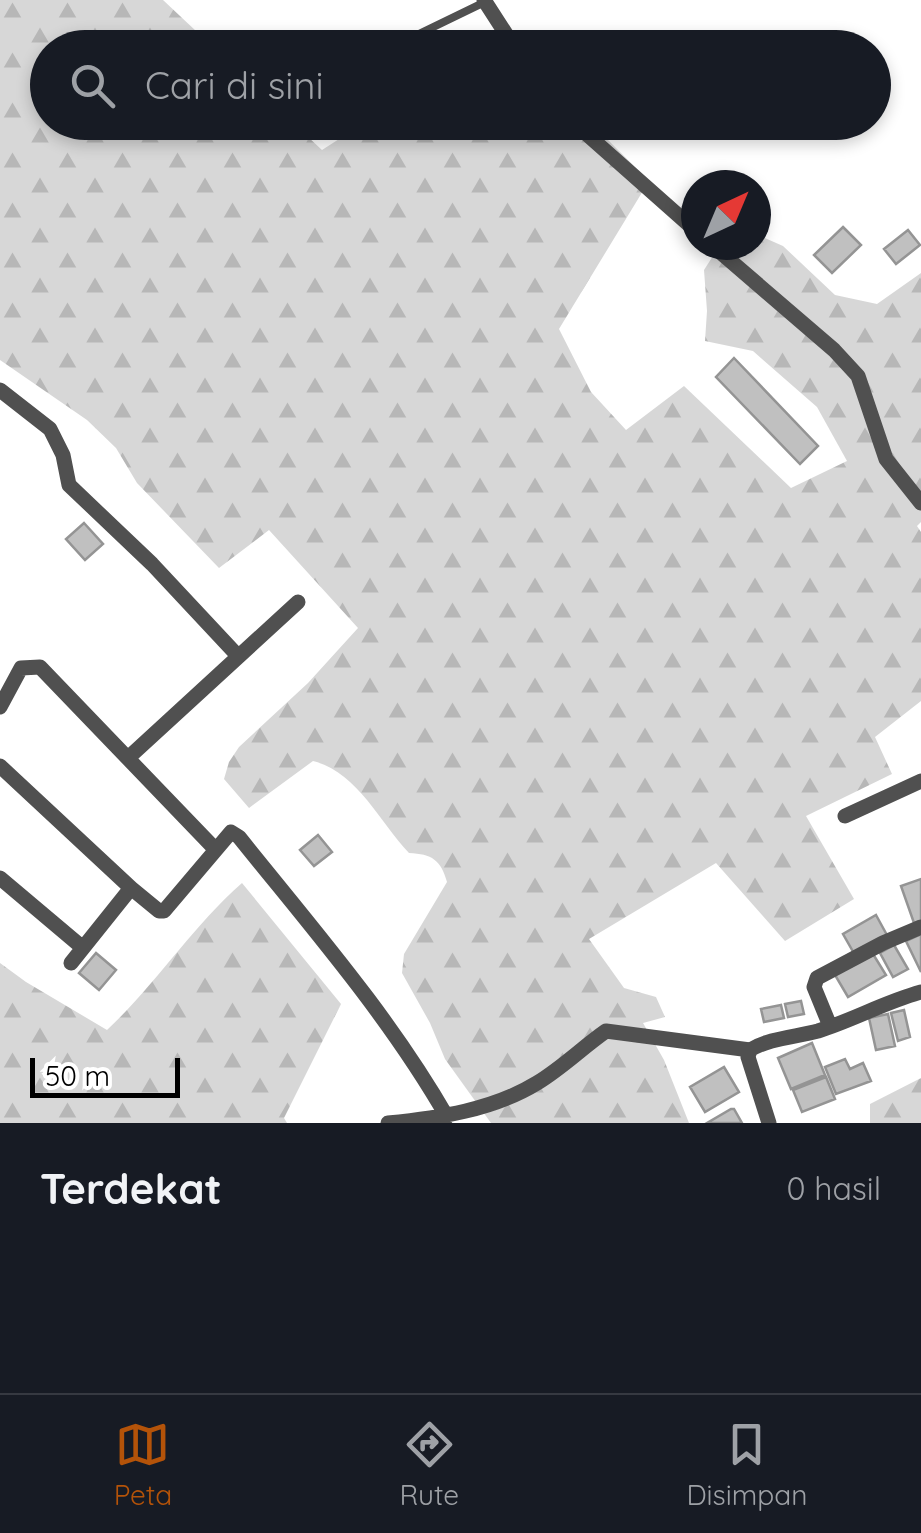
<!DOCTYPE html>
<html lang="id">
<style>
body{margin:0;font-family:Quicksand,sans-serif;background:#242831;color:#f1f3f6}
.compass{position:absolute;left:681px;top:170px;width:90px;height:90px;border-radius:50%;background:#171b24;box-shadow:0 5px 15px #0003;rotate:44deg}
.scale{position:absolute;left:30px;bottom:25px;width:150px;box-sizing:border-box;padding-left:10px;border:5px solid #000;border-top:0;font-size:28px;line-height:35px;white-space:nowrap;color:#000;-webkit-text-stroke:8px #fff;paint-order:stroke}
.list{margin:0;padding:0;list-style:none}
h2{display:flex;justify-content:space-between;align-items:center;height:130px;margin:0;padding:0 40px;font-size:42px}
h2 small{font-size:32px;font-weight:400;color:#9ea1a6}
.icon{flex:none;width:55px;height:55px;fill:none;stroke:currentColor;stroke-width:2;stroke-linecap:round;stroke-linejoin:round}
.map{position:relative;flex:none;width:921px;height:1123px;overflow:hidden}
.search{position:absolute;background:#171b24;box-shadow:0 5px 15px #0003;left:30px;right:30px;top:30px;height:110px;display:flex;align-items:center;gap:25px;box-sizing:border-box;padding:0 35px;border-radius:55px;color:#9ea1a6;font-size:38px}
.sheet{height:270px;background:#171b24}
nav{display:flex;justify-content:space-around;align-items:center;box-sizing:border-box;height:140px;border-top:2px solid #363941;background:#171b24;font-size:28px;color:#9ea1a6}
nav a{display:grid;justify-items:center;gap:5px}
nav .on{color:#b45309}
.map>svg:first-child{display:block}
.forest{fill:url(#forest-firs)}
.building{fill:#c0c0c0;stroke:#949494;stroke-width:2.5}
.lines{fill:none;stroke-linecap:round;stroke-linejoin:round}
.lane{stroke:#505050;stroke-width:8}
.street{stroke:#505050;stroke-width:15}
</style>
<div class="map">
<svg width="921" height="1123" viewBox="0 0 921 1123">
<defs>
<pattern id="forest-firs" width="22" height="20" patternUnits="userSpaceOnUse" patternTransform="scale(2.5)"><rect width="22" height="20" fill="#d7d7d7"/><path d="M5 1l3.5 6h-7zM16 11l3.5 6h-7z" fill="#b7b7b7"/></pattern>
</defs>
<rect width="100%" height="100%" fill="#fff"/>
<path class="forest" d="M0 0H163L213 47 48 48V122L293 123 322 150 364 123H591L649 181 559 329 591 392 626 430 684 386 791 488 847 461 817 407 753 351 705 341 707 311 704 270 720 245H756V234L783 246 835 295 877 304 921 273V522L917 526 921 532V701L875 737 892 774 806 816 854 899 785 941 716 863 589 939 624 988 656 997 665 1017 643 1023 664 1060 689 1123H491L445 1059 430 1023 402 973 404 954 447 882C441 860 432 854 409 853 379 821 357 772 313 761L249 808 224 779 229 762 239 747 308 683 358 628 269 530 219 568 137 483 116 448 87 420 0 360Z
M242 883 341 1004 284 1118 287 1123H0V963L26 982 107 1030C157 983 191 928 242 883Z
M921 1078V1123H870V1104Z"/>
<path class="building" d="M843 227 861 245 832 273 814 255Z
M908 230 920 245 896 264 884 249Z
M734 358 818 446 800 464 716 377Z
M84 523 103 544 85 560 66 539Z
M318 835 332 852 314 866 300 850Z
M921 879V921L914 923 901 886Z
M876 915 888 937 855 955 843 934Z
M921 934V972L906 941Z
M894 945 908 969 893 977 880 953Z
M96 953 116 970 99 990 79 973Z
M873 954 886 975 848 997 835 975Z
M801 1001 804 1014 788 1017 785 1004Z
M781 1005 784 1018 764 1022 761 1009Z
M904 1010 910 1037 898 1041 891 1013Z
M888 1014 895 1046 876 1050 869 1018Z
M812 1043 825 1075 791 1089 778 1058Z
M845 1059 850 1069 863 1063 871 1081 836 1094 825 1067Z
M724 1067 739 1092 705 1112 690 1087Z
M826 1077 835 1099 802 1112 793 1090Z
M731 1109H734L742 1123H707Z"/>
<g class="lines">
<path class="lane" d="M390 48 485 2"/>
<path class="street" d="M484 0 515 48
M573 122 696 231
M712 245 834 350 858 376 886 459 921 503
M0 390 50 429 63 455 69 485 152 564 238 656
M0 707 21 668 40 667 215 849
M128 758 298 602
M0 766 131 888
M845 816 921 781
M0 878 83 948
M71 963 131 888 159 911H164L231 832 239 837C312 928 389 1016 447 1117
M830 1026 814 987 817 978 883 943 921 927
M388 1123C438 1118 493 1110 537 1083 562 1068 583 1047 606 1031L750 1050
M769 1123 748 1057 750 1050C769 1038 796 1037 818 1031 853 1020 885 1002 921 992"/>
</g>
</svg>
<svg class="compass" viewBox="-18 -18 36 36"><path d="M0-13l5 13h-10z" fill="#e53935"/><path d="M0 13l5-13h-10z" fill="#9ea1a6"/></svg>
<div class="scale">50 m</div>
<div class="search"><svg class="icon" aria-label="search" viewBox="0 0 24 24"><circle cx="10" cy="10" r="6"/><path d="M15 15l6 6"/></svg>Cari di sini</div>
</div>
<section class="sheet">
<h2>Terdekat<small>0 hasil</small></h2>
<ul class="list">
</ul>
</section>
<nav>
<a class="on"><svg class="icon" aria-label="map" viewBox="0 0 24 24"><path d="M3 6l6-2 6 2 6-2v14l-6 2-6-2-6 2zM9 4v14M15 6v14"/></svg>Peta</a>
<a><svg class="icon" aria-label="directions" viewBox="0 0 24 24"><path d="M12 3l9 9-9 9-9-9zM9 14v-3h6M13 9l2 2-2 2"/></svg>Rute</a>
<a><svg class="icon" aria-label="saved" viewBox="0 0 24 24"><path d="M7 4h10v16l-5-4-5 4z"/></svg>Disimpan</a>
</nav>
